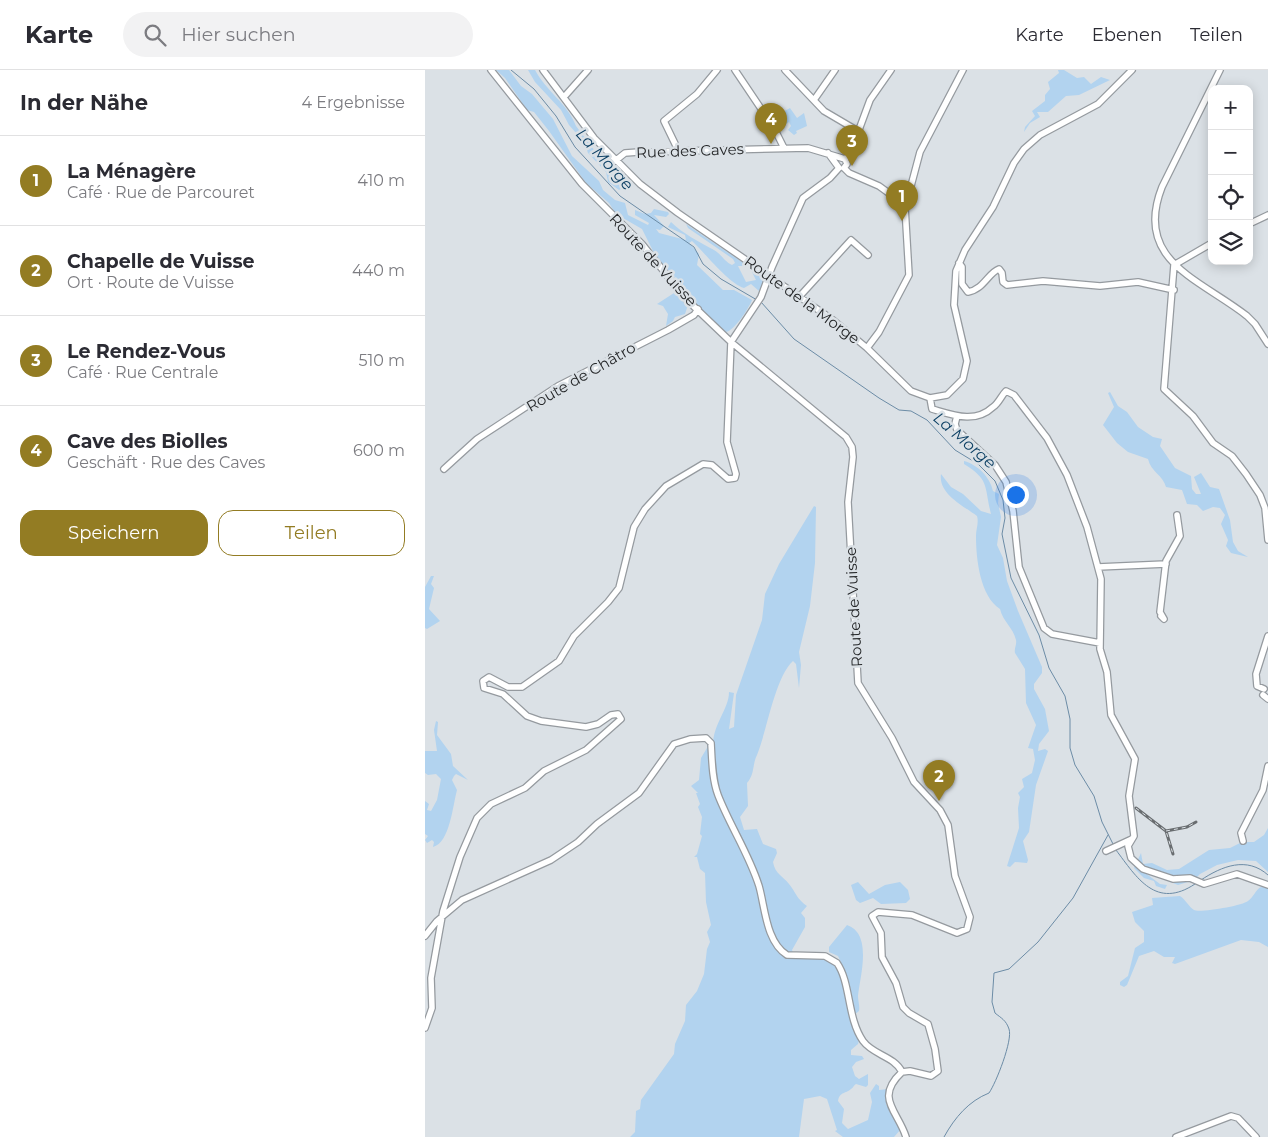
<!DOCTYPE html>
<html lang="de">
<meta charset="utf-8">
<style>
body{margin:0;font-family:Montserrat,sans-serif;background:#f2f2f3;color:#2b2b33}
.controls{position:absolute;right:15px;top:15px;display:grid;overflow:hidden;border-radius:10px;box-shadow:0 2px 12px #0003}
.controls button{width:45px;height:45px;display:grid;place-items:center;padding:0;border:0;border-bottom:1px solid #e1e1e2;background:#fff;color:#2b2b33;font:25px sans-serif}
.you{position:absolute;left:590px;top:424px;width:18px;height:18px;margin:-12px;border:4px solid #fff;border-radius:50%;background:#1a73e8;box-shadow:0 0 0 8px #1a73e833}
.badge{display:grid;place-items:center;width:32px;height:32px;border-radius:50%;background:#937c23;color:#fff;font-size:16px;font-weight:700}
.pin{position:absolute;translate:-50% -41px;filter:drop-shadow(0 1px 2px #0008)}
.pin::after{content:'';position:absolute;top:26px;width:18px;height:15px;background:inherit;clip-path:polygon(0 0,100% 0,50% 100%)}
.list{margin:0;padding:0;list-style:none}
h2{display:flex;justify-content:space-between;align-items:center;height:65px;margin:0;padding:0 20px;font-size:21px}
h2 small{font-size:16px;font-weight:400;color:#7c7c81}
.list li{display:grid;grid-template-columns:32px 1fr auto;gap:15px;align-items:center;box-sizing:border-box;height:90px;padding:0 20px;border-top:1px solid #e1e1e2}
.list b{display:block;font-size:19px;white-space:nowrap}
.list p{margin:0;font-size:16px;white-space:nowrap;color:#7c7c81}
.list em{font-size:16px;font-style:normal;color:#7c7c81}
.actions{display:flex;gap:10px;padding:15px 20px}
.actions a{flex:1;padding:11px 0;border:1px solid #937c23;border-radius:15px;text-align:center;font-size:18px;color:#937c23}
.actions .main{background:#937c23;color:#fff}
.icon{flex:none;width:28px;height:28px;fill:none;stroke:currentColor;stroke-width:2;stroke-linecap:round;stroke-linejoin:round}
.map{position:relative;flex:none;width:843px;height:1067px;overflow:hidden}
header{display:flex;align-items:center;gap:30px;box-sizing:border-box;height:70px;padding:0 25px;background:#fff;border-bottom:1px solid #e1e1e2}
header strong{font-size:24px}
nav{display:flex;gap:28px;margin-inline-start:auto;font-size:18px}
.search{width:350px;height:45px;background:#f2f2f3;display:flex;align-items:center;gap:12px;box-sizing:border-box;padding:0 18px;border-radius:28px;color:#7c7c81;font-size:19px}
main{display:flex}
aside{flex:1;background:#fff}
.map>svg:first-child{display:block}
.green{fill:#b2d3ef}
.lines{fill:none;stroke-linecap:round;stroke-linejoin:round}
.stream{stroke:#6c8ca6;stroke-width:1}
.minor-casing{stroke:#959a9f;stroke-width:8}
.minor{stroke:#fff;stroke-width:5.5}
.rail-casing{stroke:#696d70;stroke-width:3}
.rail{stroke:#dbe1e6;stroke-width:1;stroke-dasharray:4;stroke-linecap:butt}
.labels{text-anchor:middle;stroke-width:5;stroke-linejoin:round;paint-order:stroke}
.street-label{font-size:15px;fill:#252729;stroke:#dbe1e6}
.water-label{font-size:16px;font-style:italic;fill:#0e4165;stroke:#dbe1e6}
</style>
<header>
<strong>Karte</strong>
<div class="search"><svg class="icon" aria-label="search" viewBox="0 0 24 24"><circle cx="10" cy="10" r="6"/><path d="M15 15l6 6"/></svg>Hier suchen</div>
<nav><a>Karte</a><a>Ebenen</a><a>Teilen</a></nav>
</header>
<main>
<aside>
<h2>In der Nähe<small>4 Ergebnisse</small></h2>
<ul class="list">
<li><span class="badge">1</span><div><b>La Ménagère</b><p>Café · Rue de Parcouret</p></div><em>410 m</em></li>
<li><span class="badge">2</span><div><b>Chapelle de Vuisse</b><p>Ort · Route de Vuisse</p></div><em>440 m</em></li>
<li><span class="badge">3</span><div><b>Le Rendez-Vous</b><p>Café · Rue Centrale</p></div><em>510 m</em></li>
<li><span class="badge">4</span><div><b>Cave des Biolles</b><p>Geschäft · Rue des Caves</p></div><em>600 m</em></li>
</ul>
<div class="actions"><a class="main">Speichern</a><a>Teilen</a></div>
</aside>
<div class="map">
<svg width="843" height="1067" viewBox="0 0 843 1067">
<rect width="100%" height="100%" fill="#dbe1e6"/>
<path class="green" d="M71 0H84L96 16 107 24 128 49 147 86 174 111 178 120 190 130 200 133 203 145 223 155 224 153 210 145V140L220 144 226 143 229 139 243 142 244 144 241 147 229 145 239 156 235 160 231 159 234 163 261 170 260 165 243 157 246 152C257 163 274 172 289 180 296 184 300 192 307 195L310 193 308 189 263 158 261 154 320 194V196H313L321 212 331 210 325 198 336 204 339 212 334 221 326 214 319 218C303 213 281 184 267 171L264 173 274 184 272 195 298 220H309L327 230C324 238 309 261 301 262L280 243 263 235 260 244 250 247 248 251 241 256 243 244 238 236 232 234 249 223V211L231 187 217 159 191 144 184 133 161 113 124 61 109 42 102 40 80 8Z
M103 0H110C121 21 143 34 151 56L198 118 194 120 183 112 181 102 163 83 159 72 144 55 136 40 110 12Z
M633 0H639L652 8 659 7 666 14 676 7 685 10 654 25 641 26 623 42H612L615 47 605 53 599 62 600 57 610 46 607 41 620 31V25L625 19 623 12 634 3Z
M365 38 372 48 379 43 382 56 371 61 372 63 369 65 363 60 366 56 364 52 361 54 354 44Z
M685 322 693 336 702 342 713 357 728 367 737 369 735 376 750 398 766 406 767 419 771 424H776L769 407 776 403 785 417 794 419 805 450 808 472 813 481 823 487 806 483 801 476 803 470 796 454 800 445 795 438 788 437 778 441 772 435 762 434 757 420 741 417C738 405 726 402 723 389L703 382 692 373 678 355 689 337 683 323Z
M539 391C553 395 565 407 568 421L574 424 573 433 576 447 572 475 578 488 582 511 593 541 617 597V603L609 614V619L620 639 624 661 614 674 613 681 620 679 623 681 611 715 604 762 598 771 603 790 602 793 590 792 585 797 582 796 594 758 593 738 595 727 593 723 599 717 597 709 607 703 610 690 608 679 603 678 611 655 601 633 600 599 590 583C589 578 592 575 591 570 588 557 578 552 575 539 555 526 551 489 551 466 551 459 554 453 552 446 539 436 513 424 516 404L526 417 538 424 556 441 566 444C559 416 565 410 539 394Z
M389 436 391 437 390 493 385 536 374 582 376 595 374 618 371 594 368 591C350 607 342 661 332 685 327 695 330 704 322 713L323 736 315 747 319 760 332 759 338 774 351 779 352 783 348 792C350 804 358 806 364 814 372 824 371 828 382 836L376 843 380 848V857L367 880 370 887 400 888 419 899 413 886 404 882V877L422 855C448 864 435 906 433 926 433 931 435 936 434 941L428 946 435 967 433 974 426 980V985L437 986 439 989 431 992 427 997 430 1006 434 1009 443 1004V1015L441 1017 431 1014C429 1015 428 1018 426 1019 421 1024 415 1021 413 1031L419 1039 417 1053 423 1059 443 1050 447 1032 445 1023 451 1014 454 1016V1020L463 1019 461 1034 476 1059 469 1067H418L410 1061 412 1060 402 1029 395 1026 379 1029 374 1067H205L210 1062 211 1041 215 1039 216 1030 249 984 250 974 260 951 261 935 272 921 279 904 282 879 285 872 282 862 286 855 281 832 280 803 275 799 272 787H269L272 784 277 766 275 764 277 747 273 737 275 734 271 723H273L266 716 274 710 276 688 282 678V671L288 675C288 654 304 639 304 622L309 623 304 659 309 657 311 625 337 550 340 524 354 494Z
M6 506H9L6 514 9 518 4 539 15 551 2 559 0 558V517Z
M11 651 13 652 12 665 26 684 28 696 43 710 31 704 29 706 27 710 32 720C28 734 25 773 8 777L9 772 7 770 2 773 0 770 3 766 0 764V731L4 734 2 740 6 741 12 730 16 709 11 704 3 705 0 703V681H12L9 660Z
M843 758V802L831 791 813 790 792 795 775 804 769 810 753 815 719 802 735 814 742 815 740 819 731 816 729 811 719 808 709 798 716 783 718 794 727 793 742 800 754 799 784 780 805 778 817 772H829L839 765Z
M433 812 444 824 460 815 475 812 483 820 485 829 481 833 456 834 448 828 435 833 431 830 426 815Z
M836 817 843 818V877L834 872 816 870 750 894 747 893 750 887H739L729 881 714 886 702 915 699 917 695 915V912L703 906 710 878 719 872V861L710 852 707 842 728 835 727 828 755 826C761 830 763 836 769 840 774 843 817 836 823 831 829 827 830 820 836 817Z"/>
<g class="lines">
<path class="stream" d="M86 0 109 19 131 46 150 77 195 126 269 177 278 194 296 209 332 230
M336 232 369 269 454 328 474 340 486 341 502 350 530 380 553 394 570 411 578 430 580 448 577 464 586 508 614 565 624 598 640 626 645 649V678L650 695 669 726 677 752 689 776
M691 780C712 808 731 840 770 814
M776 810C797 796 822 786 843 805
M519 1067C530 1047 544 1031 564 1023 571 1013 588 970 584 959 581 950 576 948 570 943L567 932 569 903 584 899 613 872 648 828 683 765"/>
<defs>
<path id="minor" d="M66 0 157 114 217 174 261 229 306 272 421 367 427 377 428 387 423 432 433 613 467 668 489 712 515 740 523 755 530 806 545 847 542 859 532 863 487 845 453 842 447 846 456 863 457 887 471 913 478 937 484 943 503 954 510 979 513 1001 506 1006 485 1001 477 1002C449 1028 473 1041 481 1067
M118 0 169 68 215 114 253 143 408 250 442 278 486 321 505 328 522 325 538 309 542 291 529 235 531 201 540 180 568 137 589 93 599 79 615 65 673 34 707 0
M310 0 349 58 359 78
M360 0 399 41 433 61
M795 0 737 117C708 191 775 209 822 246L830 254 843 274
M139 27 163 0
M389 30 410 0
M254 82 239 51 272 24 292 0
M403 83 414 98
M190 91 200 83 214 82 383 78 420 89
M419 98 422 94 420 89 425 84 445 30 466 0
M419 98 424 103 454 116 476 132 478 136 483 134 481 130 476 132
M482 131 495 82 538 0
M824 154 843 145
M787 173 749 195 739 319 768 346 788 373 807 386 821 404 835 425 840 438 843 470
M534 193 537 197V214L543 222C559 219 563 203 574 199L577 203 578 212 582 215 618 211 675 216 713 212 749 220
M375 226 426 170 443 185
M442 278 454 262 484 205 480 137
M505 328 507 339C528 345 550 354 568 337 574 333 576 326 581 321L589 325 622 368 642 405 662 457 676 509 675 579 682 602 686 645 710 689 704 726 709 766 703 776 706 788 718 799 748 809 765 808 779 814 812 804 843 815
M532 346 530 354 532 360 570 395 581 412 588 441 594 497 619 558 627 564 675 573
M19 399 52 369 133 316 243 260 269 245 273 239
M673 497 741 494
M736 546 739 549 735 542 741 491 755 466 752 445
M839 619 832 616 831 604 843 566
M838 625 843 629
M818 771 816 763 838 720 843 696
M681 781 707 769
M0 866 12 851 37 830 126 790 153 772 172 754 214 723 249 674 265 669 281 668 286 673C287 690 287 709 293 725 305 756 324 784 334 816 340 837 341 872 362 885L400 886 412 893C426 913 422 948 438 971 448 985 469 986 477 1002
M0 958 7 938 6 908 18 841 35 787 52 748 66 734 100 718 119 701 161 680 196 649 193 644 186 645 173 654 161 657 116 651 102 646 78 624 59 618 58 611 64 607 83 617H97L134 591 149 566 183 532 194 518 209 457 220 439 241 416 278 394 287 395 303 409 310 408 311 404 302 372 306 272 336 227 347 197 378 128 405 108 414 98
M751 1067 806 1046 813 1048 831 1067"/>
</defs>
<use href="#minor" class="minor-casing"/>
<use href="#minor" class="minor"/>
<defs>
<path id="rail" d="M711 738 741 761 748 784
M741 761 762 757 771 752"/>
</defs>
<use href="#rail" class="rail-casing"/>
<use href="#rail" class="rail"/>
</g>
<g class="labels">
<g class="street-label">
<text transform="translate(265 81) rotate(-2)" y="5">Rue des Caves</text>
<text transform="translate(228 190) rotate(47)" y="5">Route de Vuisse</text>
<text transform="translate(377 230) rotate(36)" y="5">Route de la Morge</text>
<text transform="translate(156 307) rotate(-30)" y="5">Route de Châtro</text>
<text transform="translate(429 537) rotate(-93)" y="5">Route de Vuisse</text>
</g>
<g class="water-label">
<text transform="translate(180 89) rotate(48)" y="6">La Morge</text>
<text transform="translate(540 370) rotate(41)" y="6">La Morge</text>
</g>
</g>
</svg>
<div class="controls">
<button>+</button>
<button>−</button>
<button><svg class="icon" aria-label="locate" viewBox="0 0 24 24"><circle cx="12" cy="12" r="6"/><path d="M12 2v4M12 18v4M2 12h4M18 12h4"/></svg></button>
<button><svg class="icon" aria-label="layers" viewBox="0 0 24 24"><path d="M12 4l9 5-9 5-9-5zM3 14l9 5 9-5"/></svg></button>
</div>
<div class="you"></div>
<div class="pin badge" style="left:477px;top:151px">1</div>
<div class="pin badge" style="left:514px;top:731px">2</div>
<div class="pin badge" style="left:427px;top:96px">3</div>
<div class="pin badge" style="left:346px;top:74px">4</div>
</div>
</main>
